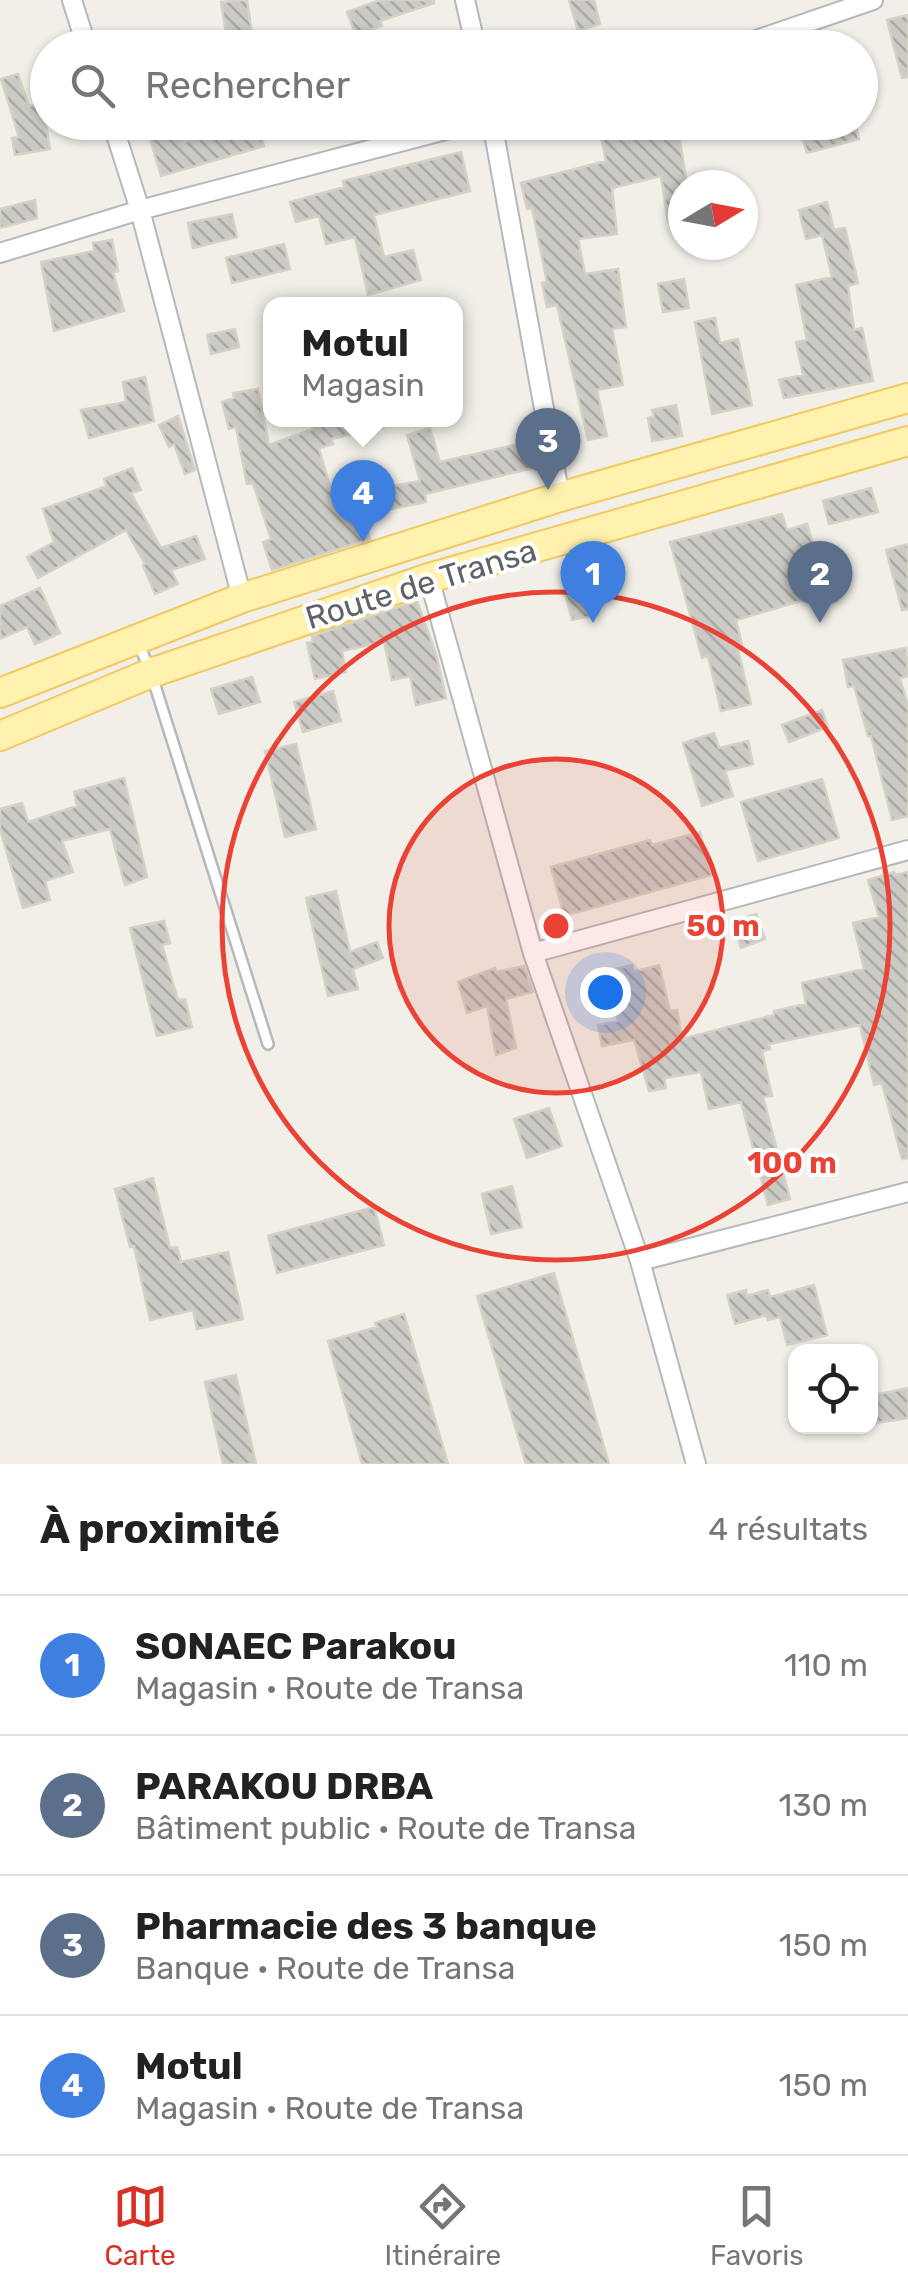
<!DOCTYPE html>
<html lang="fr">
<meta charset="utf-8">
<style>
body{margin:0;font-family:Rubik,sans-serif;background:#f2f2f2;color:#222}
.controls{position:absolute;right:30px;bottom:30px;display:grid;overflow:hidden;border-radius:20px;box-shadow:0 2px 8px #0004}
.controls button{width:90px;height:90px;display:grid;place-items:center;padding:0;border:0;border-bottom:2px solid #e0e0e0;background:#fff;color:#222;font:50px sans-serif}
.compass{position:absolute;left:668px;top:170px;width:90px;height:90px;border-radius:50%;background:#fff;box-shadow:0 2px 8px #0004;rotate:80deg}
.you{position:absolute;left:605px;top:992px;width:35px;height:35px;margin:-25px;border:8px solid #fff;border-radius:50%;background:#1a73e8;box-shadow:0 0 0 15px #1a73e833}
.badge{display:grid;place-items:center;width:65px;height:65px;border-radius:50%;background:#d93025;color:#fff;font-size:32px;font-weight:700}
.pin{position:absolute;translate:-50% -82px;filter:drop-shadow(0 2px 5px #0008)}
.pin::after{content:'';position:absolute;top:52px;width:35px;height:30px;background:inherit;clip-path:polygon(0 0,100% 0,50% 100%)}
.popup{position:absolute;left:263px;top:297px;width:200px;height:130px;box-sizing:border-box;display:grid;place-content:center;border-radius:20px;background:#fff;filter:drop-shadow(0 2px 8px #0005);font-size:32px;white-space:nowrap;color:#767676}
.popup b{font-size:38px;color:#222}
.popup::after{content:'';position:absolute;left:50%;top:100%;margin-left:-20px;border:20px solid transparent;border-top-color:#fff}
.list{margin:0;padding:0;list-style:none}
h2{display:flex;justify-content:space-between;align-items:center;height:130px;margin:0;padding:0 40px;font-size:42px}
h2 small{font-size:32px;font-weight:400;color:#767676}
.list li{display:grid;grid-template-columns:65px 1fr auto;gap:30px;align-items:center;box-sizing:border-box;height:140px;padding:0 40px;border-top:2px solid #e0e0e0}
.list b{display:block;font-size:38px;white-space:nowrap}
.list p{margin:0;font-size:32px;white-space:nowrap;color:#767676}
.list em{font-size:32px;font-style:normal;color:#767676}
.icon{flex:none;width:55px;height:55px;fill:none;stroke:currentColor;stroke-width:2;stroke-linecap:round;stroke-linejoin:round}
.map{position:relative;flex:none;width:908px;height:1464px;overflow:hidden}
.search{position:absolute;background:#fff;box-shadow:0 2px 8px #0004;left:30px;right:30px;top:30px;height:110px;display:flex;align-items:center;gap:25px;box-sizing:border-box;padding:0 35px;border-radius:55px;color:#767676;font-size:38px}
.sheet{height:690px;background:#fff}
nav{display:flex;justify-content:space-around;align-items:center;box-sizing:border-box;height:140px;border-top:2px solid #e0e0e0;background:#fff;font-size:28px;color:#767676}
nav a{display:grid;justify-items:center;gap:5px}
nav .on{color:#d93025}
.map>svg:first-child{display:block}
.building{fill:url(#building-back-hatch);stroke:#d6d1c6;stroke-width:2.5}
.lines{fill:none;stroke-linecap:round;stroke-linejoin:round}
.lane-casing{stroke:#b5b8bc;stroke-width:14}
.street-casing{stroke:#b5b8bc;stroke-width:22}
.primary-casing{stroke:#f2c960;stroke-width:32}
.lane{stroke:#fff;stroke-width:9}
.street{stroke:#fff;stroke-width:18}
.primary{stroke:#fff2af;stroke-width:28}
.ring{fill:none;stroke:#ea4335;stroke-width:5}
.labels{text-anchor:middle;stroke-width:8;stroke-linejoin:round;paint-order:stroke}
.street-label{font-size:32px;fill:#5f6368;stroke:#fff}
.centre{fill:#ea4335;stroke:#fff;stroke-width:5}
.ring-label{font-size:30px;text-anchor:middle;font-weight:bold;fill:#ea4335;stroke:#fff;stroke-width:8;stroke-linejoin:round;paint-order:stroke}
</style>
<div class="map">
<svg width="908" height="1464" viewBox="0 0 908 1464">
<defs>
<pattern id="building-back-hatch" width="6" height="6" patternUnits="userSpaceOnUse" patternTransform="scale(2.5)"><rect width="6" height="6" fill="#cccac5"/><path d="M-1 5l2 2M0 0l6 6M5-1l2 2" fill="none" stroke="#a9a8a4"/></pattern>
</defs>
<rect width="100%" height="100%" fill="#f1efe8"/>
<path class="building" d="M247 0 252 34 239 36 226 33 221 2Z
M380 0H434V3L380 21 382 26 372 29 378 48H361L347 12Z
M569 0H594L600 24 578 31Z
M908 15V77L902 78 887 20Z
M18 74 29 106 48 103 46 124 50 149 15 155 12 138 19 137 1 79Z
M145 122H179L183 142 257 122 264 146 161 176Z
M598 122H617L618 128 651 122H677L687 185H683V220L668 222 661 176 612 188 617 234 578 239 585 274 618 269 626 327 612 329 623 385 597 390 607 436 588 440 557 305 547 307 542 283 547 282 532 208 527 209 521 183 606 161Z
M798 122H855L859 139 807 153Z
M461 152 470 191 374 215 384 257 413 250 421 280 368 295 355 237 326 244 319 216 296 222 290 202 344 187 343 181Z
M35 200 37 218 0 228V209Z
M827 202 834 230 845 228 858 283 848 286 854 330 862 328 873 381 784 398 779 380 803 375 796 342 807 340 796 285 832 277 822 235 806 239 799 210Z
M232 214 237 237 193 248 188 223Z
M112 240 118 271 113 272 124 311 54 331 41 262 94 251 93 243Z
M284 244 290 269 232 283 226 258Z
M684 279 689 308 663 312 658 284Z
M715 318 720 343 738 339 752 405 712 414 695 322Z
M235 329 239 347 211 354 207 335Z
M145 377 154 421 89 438 81 410 126 402 123 382Z
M258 389 269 445 313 429 310 420H382L383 427 331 439 333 444 319 448 332 494 353 487 355 493 420 481 407 435 430 428 440 462 527 442 533 468 425 494 426 502 362 515 370 539 272 570 263 542 271 539 253 483 247 484 236 427 229 429 222 402 234 398 233 393Z
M676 405 682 436 652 441 648 418 654 416 652 410Z
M178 416 195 470 185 474 174 444 169 447 159 425Z
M132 468 141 490 131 493 161 548 196 536 205 559 171 570 178 584 155 594 143 565 145 564 126 530 38 578 27 557 54 542 43 509 107 486 104 479Z
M871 488 878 512 829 524 823 501Z
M782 514 787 530 807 524 828 593 736 620 743 649 738 650 751 704 721 711 708 656 702 658 670 542Z
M908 544V609L902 610 886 550Z
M40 588 60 633 35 644 27 627 0 639V606Z
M584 588 590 616 572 620 565 593Z
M417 601 436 654 446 698 416 705 410 676 392 680 384 642 342 651 346 672 315 679 307 643 313 642 312 636Z
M906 648 908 676 900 678 908 706V816L892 820 871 736H868L854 686 848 687 843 660Z
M252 677 260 702 219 714 211 689Z
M333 691 341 721 303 732 294 702Z
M822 710 828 727 789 742 782 725Z
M714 733 719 748 748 741 753 764 725 771 733 796 702 806 683 743Z
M296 744 316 829 285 837 265 751Z
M124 778 147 877 125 885 110 829 62 841 73 872 45 881 50 900 23 908 0 829V809L22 803 28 822 77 806 74 792Z
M822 779 839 838 758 861 741 802Z
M700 832 712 875 564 916 551 867 650 840 652 845Z
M894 872 895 875 908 872V1158L902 1159 882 1083 874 1085 860 1025 769 1044 770 1049 762 1051 772 1096 763 1097 790 1199 768 1205 741 1102 709 1109 701 1072 664 1078 666 1088 649 1091 634 1040 602 1046 598 1025 618 1021 606 971 632 965 633 972 659 965 670 1011 677 1010 682 1039 774 1015V1011L806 1004 802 983 864 969 853 923 879 917 868 880Z
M336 891 350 952 377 942 383 958 353 969 358 989 328 996 306 898Z
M756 914 765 939 741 948 732 922Z
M164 921 170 943 162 945 178 1000 185 999 192 1027 157 1036 130 928Z
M524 966 533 992 506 999 516 1048 496 1055 487 1006 467 1013 458 982 495 968 496 972Z
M549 1108 562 1146 527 1158 514 1119Z
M153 1178 170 1248 177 1247 181 1262 228 1252 243 1319 197 1329 193 1310 150 1320 134 1246 130 1247 115 1189Z
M512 1186 522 1227 491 1234 482 1194Z
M374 1207 384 1245 277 1273 268 1236Z
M554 1273 609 1464H526L477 1296Z
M814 1285 827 1335 787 1345 780 1317 768 1320 766 1315 735 1324 727 1295 746 1290 747 1296 768 1290 770 1297Z
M404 1314 448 1464H362L328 1341 377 1327 375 1323Z
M236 1375 256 1464H223L205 1382Z
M908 1388V1418L870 1424V1396Z"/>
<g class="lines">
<defs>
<path id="lane" d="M138 642 151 673 268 1044"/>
<path id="street" d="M72 0 87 48
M465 0 476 48
M733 48 873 0
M112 122 140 210 242 598
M492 122 560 497
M0 253 140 210 476 122
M429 578 533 953 640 1261 696 1464
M533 953 908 850
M640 1261 908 1192"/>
<path id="primary" d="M0 693 242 598 560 497 908 398
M0 736 151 673 429 578 908 441"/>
</defs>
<use href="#lane" class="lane-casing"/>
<use href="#street" class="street-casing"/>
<use href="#primary" class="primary-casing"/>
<use href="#lane" class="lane"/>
<use href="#street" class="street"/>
<use href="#primary" class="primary"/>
</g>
<circle cx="556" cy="926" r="167" fill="#ea4335" fill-opacity=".12"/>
<g class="ring">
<circle cx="556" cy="926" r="167"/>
<circle cx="556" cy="926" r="334"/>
</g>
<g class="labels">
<g class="street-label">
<text transform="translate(421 584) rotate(-17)" y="11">Route de Transa</text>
</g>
</g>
<circle cx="556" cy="926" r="15" class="centre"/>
<g class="ring-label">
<text x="723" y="936">50 m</text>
<text x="792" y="1173">100 m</text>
</g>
</svg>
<div class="controls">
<button><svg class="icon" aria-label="locate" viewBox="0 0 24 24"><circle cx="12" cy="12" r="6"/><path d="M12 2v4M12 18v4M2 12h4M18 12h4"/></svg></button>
</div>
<svg class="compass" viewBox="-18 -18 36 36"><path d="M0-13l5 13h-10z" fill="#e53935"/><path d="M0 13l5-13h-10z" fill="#767676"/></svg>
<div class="you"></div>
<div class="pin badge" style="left:593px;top:623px;background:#3f7fe0">1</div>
<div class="pin badge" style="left:820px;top:623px;background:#5c6f8a">2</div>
<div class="pin badge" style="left:548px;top:490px;background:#5c6f8a">3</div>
<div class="pin badge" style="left:363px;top:542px;background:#3f7fe0">4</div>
<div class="popup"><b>Motul</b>Magasin</div>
<div class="search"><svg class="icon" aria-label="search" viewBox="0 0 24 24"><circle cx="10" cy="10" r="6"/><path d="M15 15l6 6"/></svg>Rechercher</div>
</div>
<section class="sheet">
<h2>À proximité<small>4 résultats</small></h2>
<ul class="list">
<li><span class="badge" style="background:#3f7fe0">1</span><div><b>SONAEC Parakou</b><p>Magasin · Route de Transa</p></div><em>110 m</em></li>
<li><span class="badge" style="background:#5c6f8a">2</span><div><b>PARAKOU DRBA</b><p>Bâtiment public · Route de Transa</p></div><em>130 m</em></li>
<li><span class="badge" style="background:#5c6f8a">3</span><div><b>Pharmacie des 3 banque</b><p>Banque · Route de Transa</p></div><em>150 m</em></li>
<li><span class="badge" style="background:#3f7fe0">4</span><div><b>Motul</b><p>Magasin · Route de Transa</p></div><em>150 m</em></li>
</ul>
</section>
<nav>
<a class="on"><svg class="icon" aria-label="map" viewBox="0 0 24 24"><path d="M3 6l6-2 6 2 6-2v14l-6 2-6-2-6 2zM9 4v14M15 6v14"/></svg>Carte</a>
<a><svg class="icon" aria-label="directions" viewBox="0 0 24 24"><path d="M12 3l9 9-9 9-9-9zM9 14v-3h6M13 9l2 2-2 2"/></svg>Itinéraire</a>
<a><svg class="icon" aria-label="saved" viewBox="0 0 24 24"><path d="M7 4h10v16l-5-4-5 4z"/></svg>Favoris</a>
</nav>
